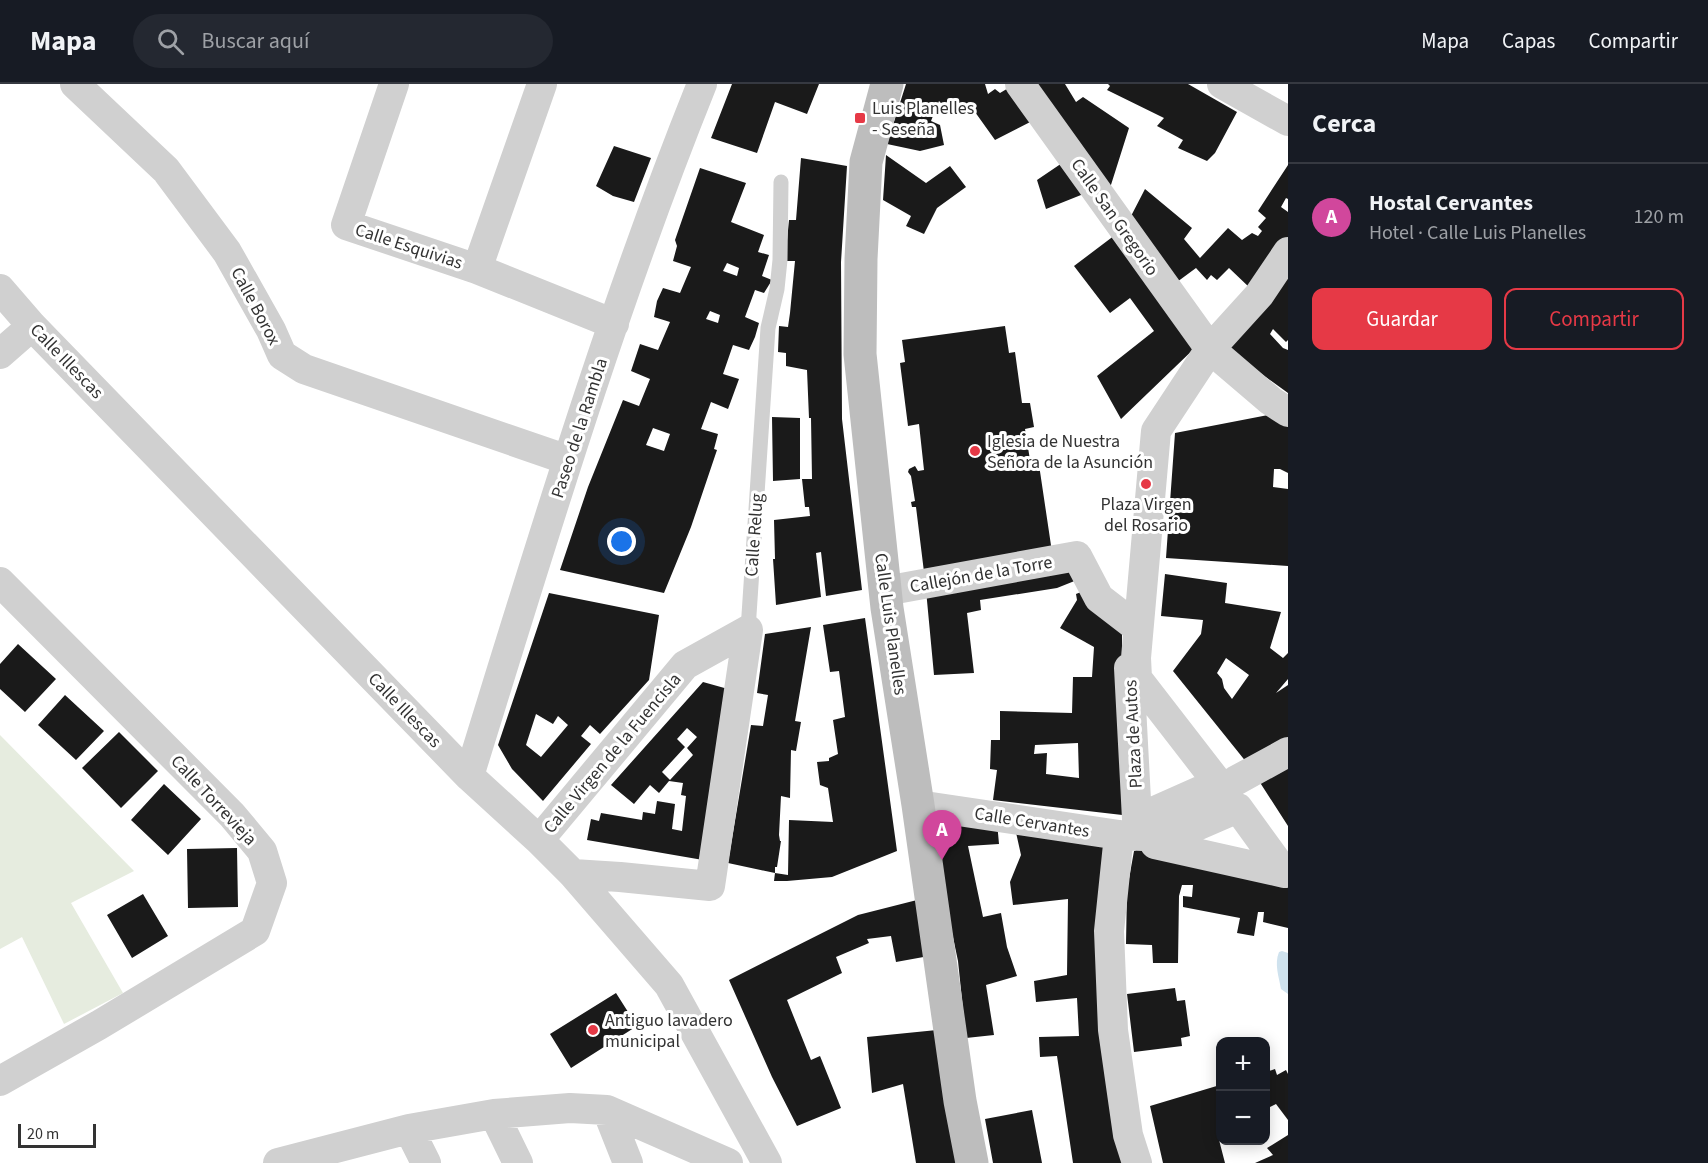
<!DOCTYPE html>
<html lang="es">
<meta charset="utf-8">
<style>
body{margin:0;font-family:"Source Sans 3",sans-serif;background:#242831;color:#f1f3f6}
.controls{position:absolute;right:18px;bottom:18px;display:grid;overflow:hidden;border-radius:12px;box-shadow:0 3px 15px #0003}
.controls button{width:54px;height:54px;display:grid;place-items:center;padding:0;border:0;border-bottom:2px solid #363941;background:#171b24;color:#f1f3f6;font:30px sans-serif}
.scale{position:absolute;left:18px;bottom:15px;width:78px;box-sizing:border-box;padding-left:6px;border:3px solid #333;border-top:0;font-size:16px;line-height:21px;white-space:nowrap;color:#333;-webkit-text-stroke:4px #fff;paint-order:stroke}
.you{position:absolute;left:622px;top:458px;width:21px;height:21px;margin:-15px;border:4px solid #fff;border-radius:50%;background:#1a73e8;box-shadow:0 0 0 9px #1a73e833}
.badge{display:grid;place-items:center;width:39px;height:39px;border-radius:50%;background:#e63946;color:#fff;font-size:20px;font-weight:700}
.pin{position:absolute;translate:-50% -50px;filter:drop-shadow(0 2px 3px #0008)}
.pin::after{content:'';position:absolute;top:32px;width:21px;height:18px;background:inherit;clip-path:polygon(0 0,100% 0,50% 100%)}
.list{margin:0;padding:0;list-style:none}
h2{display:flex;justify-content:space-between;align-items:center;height:78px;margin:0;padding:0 24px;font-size:26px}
h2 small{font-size:20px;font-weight:400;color:#9ea1a6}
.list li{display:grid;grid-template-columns:39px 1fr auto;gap:18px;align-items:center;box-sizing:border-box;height:108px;padding:0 24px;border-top:2px solid #363941}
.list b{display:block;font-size:22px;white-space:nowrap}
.list p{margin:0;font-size:20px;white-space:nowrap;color:#9ea1a6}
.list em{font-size:20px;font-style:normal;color:#9ea1a6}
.actions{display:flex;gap:12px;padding:18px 24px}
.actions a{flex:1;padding:14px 0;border:2px solid #e63946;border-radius:12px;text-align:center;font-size:21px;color:#e63946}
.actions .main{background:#e63946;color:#fff}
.icon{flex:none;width:33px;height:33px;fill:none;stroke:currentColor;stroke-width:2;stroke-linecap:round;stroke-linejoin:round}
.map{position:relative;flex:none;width:1288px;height:1079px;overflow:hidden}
header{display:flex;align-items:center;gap:36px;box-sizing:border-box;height:84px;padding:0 30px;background:#171b24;border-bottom:2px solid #363941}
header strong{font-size:28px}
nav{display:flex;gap:33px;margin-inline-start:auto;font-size:21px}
.search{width:420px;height:54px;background:#242831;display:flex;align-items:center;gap:15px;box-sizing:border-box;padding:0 21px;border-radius:33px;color:#9ea1a6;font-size:22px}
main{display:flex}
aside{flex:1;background:#171b24}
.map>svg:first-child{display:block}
.green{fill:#e6ecdf}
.water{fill:#cfe2ee}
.building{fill:#1a1a1a;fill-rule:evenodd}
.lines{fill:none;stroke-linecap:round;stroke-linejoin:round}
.lane{stroke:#d0d0d0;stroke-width:15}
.street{stroke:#d0d0d0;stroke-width:30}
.secondary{stroke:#bdbdbd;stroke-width:33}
.poi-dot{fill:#e63946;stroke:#fff;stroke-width:2}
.labels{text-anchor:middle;stroke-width:6;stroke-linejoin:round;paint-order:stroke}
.poi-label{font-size:18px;fill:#333;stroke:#fff;text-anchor:start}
.street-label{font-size:18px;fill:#333;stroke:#fff}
</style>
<header>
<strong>Mapa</strong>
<div class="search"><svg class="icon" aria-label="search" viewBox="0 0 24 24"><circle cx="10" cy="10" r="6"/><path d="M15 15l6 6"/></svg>Buscar aquí</div>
<nav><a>Mapa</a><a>Capas</a><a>Compartir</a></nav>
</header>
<main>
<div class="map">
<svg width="1288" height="1079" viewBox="0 0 1288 1079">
<rect width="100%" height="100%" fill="#fff"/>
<path class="green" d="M0 651 134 787 71 819 123 909 64 940 22 853 0 865Z"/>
<path class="water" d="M1282 867 1288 869V910L1281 905C1279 893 1274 880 1279 868Z"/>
<path class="building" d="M732 0H819L807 30 775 18 757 69 711 54Z
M906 0H985L988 10 995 5 1000 9 1015 0 1040 33 995 56 970 21 952 30 939 17 931 37 940 41 944 61 920 67 887 60Z
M1031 0H1065L1076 18 1083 13 1129 44 1110 104Z
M1108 0H1188L1237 28 1215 69 1207 77 1178 64 1183 56 1157 42 1164 34 1107 6 1110 2Z
M614 62 651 74 634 118 613 112 596 102Z
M886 71 926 99 950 82 966 103 937 124 924 150 906 142 911 132 883 116Z
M801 74 847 82 841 178 842 335 862 506 826 512 821 468 816 469 821 513 776 521 773 475H775L774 436 810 432 809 423H805L802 395H812L811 334H809L807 286 786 282V269L778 268 779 242 788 243 790 229 795 177H785L789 136H796Z
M1068 75 1091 107 1046 125 1037 96Z
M1288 81V115L1286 114 1281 123 1288 128V154L1250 204 1229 184 1217 196 1211 191 1207 196 1196 184 1177 198 1130 134 1145 105 1192 144 1184 155 1200 174 1228 144 1242 156 1252 149 1258 152 1262 147 1258 143 1266 134 1258 127Z
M700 84 746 99 731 138 764 151 758 168 769 171 762 192 772 196 764 209 755 206 745 233 759 239 755 253 749 266 733 261 723 290 739 295 728 325 711 318 701 345 718 350 714 365 717 366 691 443 664 509 560 486 588 403 623 316 639 322 650 295 631 287 640 260 658 266 670 238 654 233 657 217 663 204 680 209 691 183 673 177 677 162 675 156ZM727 179 739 184 737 192 723 187ZM710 227 720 231 718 239 706 235ZM653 344 670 350 664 367 646 361Z
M1119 148 1200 259 1121 335 1097 292 1154 247 1130 214 1110 229 1074 182Z
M1288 192V256L1286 258 1273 245 1270 250 1283 264 1288 266V309L1228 266Z
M1005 242 1009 269 1015 268 1022 319H1030L1034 343 1025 345 1030 376 1038 374 1052 468 924 488 916 423H912L911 418 915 417 911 392 908 388 909 385 915 382 918 387 924 386 919 340 908 342 900 279 905 278 902 256Z
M1279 329 1288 335V389L1280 385H1274L1273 403 1288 405V482L1166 474 1175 349Z
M772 333 800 334V395L773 397Z
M1071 486 1077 496 1057 504 980 516 981 526 967 529 974 589 934 591 926 506Z
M1165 490 1227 499 1225 519 1281 528 1270 564 1283 574 1288 569V595L1276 609 1288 601V655L1247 679 1173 587 1201 550 1203 536 1161 532ZM1226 574 1249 591 1232 615 1224 604 1222 595 1217 589Z
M1081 508 1122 547V631L1131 732 993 716 997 686 990 685 991 656H1000V627L1072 629 1073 593H1092L1094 563 1060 544 1077 516 1076 510ZM1078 659 1079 694 1046 690 1047 669 1034 670 1035 661Z
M549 509 659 531 649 596 600 650 590 641 581 652 591 660 543 717 512 685 498 661ZM536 630 553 640 558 632 568 641 541 673 526 661Z
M865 534 897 767 832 793 787 797H774L775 789 728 779 751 641 763 642 768 611 757 609 765 550 811 543 795 637 801 638 796 667 791 666 790 714 781 712 779 751 780 757H781L777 783H775V789L788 791 789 736 833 738 828 704 820 701 817 678 829 677V674L838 670 833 636 845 633 839 587 830 588 823 541Z
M18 560 56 595 25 628 0 605V580Z
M703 598 728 605 703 776 587 756 591 735 599 737 601 729 642 736 643 728 655 730 657 717 675 720 672 745 682 747 686 712 681 711 683 699 669 697 659 709 650 701 634 720 611 701ZM687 644 697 653 687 664 693 671 670 696 662 688 685 663 677 655Z
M65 611 104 647 76 676 38 641Z
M119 648 158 687 121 724 82 684Z
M1288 678V742L1259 697Z
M164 700 201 735 168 771 131 736Z
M947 737 997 738 999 760 968 762 983 833 1001 829 1007 863 1017 892 986 901 994 951 966 954 958 877 950 839 936 751Z
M1015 744 1114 754 1130 1079H1073L1057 972 1040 973 1039 953 1079 952 1077 914 1036 918 1034 897 1067 891 1068 815 1013 821 1010 798 1021 771Z
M1146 762 1288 794V844L1263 838 1264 828H1258L1254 852 1237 849 1240 834 1183 823V812L1192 813 1193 801H1182L1179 812 1178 879H1153L1152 861 1126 860 1127 806 1134 767Z
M237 764 238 823 188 824 187 765Z
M143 810 168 852 132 874 107 831Z
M921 815 929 872 896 878 891 852 867 855 869 859 836 873 842 889 787 916 811 976 820 972 841 1024 797 1042 772 993 729 896 858 831Z
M1175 904 1177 917 1185 916 1190 952 1181 954 1182 962 1134 968 1127 910Z
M616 909 637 942 571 984 550 950Z
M937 946 960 1079H916L903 1000 872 1009 867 953Z
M1275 985 1277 991 1286 986 1288 990V1036L1276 1020 1270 1023 1266 1015V988Z
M1220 1001V1052H1218L1225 1079H1163L1150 1022Z
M1032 1026 1042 1079H993L985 1035Z
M1288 1051V1079H1255L1273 1071 1267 1064Z"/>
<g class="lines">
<path class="lane" d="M748 546 768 244 777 205 780 176 781 98"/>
<path class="street" d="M75 0 166 86 227 168 271 246 282 271 304 285 568 376
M394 0 346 141 477 185
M542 0 477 185 614 240
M1020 0 1210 265 1271 317 1288 328
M1222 0 1288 37
M0 205 32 242 469 692 539 756 573 790 669 901 767 1079
M0 270 32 242
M0 498 232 731 262 767 272 799 255 847 99 941 0 997
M885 507 1077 472 1099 514 1138 544
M1129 584 1218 699 1137 735Z
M1137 594 1136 574 1156 347 1210 265 1259 211 1288 168
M469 692C541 460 611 226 702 0
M918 721 1119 751 1143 752 1235 697 1288 668
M1238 724 1285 789 1155 760Z
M1119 751 1109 847 1113 946 1128 1051 1137 1079
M539 756 685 581 748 546
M573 790 620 793 710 802 748 546
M607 1026 628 1079
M494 1030 518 1079
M409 1045 426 1079
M278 1079 409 1045 494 1030 570 1024 607 1026 728 1079"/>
<path class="secondary" d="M887 0 866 78 861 175 860 270 887 524 918 721 960 1017 972 1079"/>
</g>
<g class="poi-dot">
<rect x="854" y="28" width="12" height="12" rx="3"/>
<circle cx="975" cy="367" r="6"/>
<circle cx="1146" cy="400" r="6"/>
<circle cx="593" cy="946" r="6"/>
</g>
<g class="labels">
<g class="poi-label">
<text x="872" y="30">Luis Planelles<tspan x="872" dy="21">- Seseña</tspan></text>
<text x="987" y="363">Iglesia de Nuestra<tspan x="987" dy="21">Señora de la Asunción</tspan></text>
<text x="1146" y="426" text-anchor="middle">Plaza Virgen<tspan x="1146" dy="21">del Rosario</tspan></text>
<text x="605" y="942">Antiguo lavadero<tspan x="605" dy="21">municipal</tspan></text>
</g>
<g class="street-label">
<text transform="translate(1115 133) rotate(55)" y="6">Calle San Gregorio</text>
<text transform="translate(409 162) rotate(18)" y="6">Calle Esquivias</text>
<text transform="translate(256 222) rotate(62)" y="6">Calle Borox</text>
<text transform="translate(67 277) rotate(46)" y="6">Calle Illescas</text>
<text transform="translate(579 344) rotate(-72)" y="6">Paseo de la Rambla</text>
<text transform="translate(754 451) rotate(-86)" y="6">Calle Relug</text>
<text transform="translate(981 490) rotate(-10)" y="6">Callejón de la Torre</text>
<text transform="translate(891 540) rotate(82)" y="6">Calle Luis Planelles</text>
<text transform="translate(405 626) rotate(46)" y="6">Calle Illescas</text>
<text transform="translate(1133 650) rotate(-93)" y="6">Plaza de Autos</text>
<text transform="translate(612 669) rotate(-50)" y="6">Calle Virgen de la Fuencisla</text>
<text transform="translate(214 716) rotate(47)" y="6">Calle Torrevieja</text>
<text transform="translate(1032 738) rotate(9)" y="6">Calle Cervantes</text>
</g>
</g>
</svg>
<div class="controls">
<button>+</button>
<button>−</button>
</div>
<div class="scale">20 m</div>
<div class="you"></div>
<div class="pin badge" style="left:942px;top:776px;background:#d1479c">A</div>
</div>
<aside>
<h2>Cerca<small></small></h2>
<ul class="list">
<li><span class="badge" style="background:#d1479c">A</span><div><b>Hostal Cervantes</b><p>Hotel · Calle Luis Planelles</p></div><em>120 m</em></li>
</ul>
<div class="actions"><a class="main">Guardar</a><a>Compartir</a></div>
</aside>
</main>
